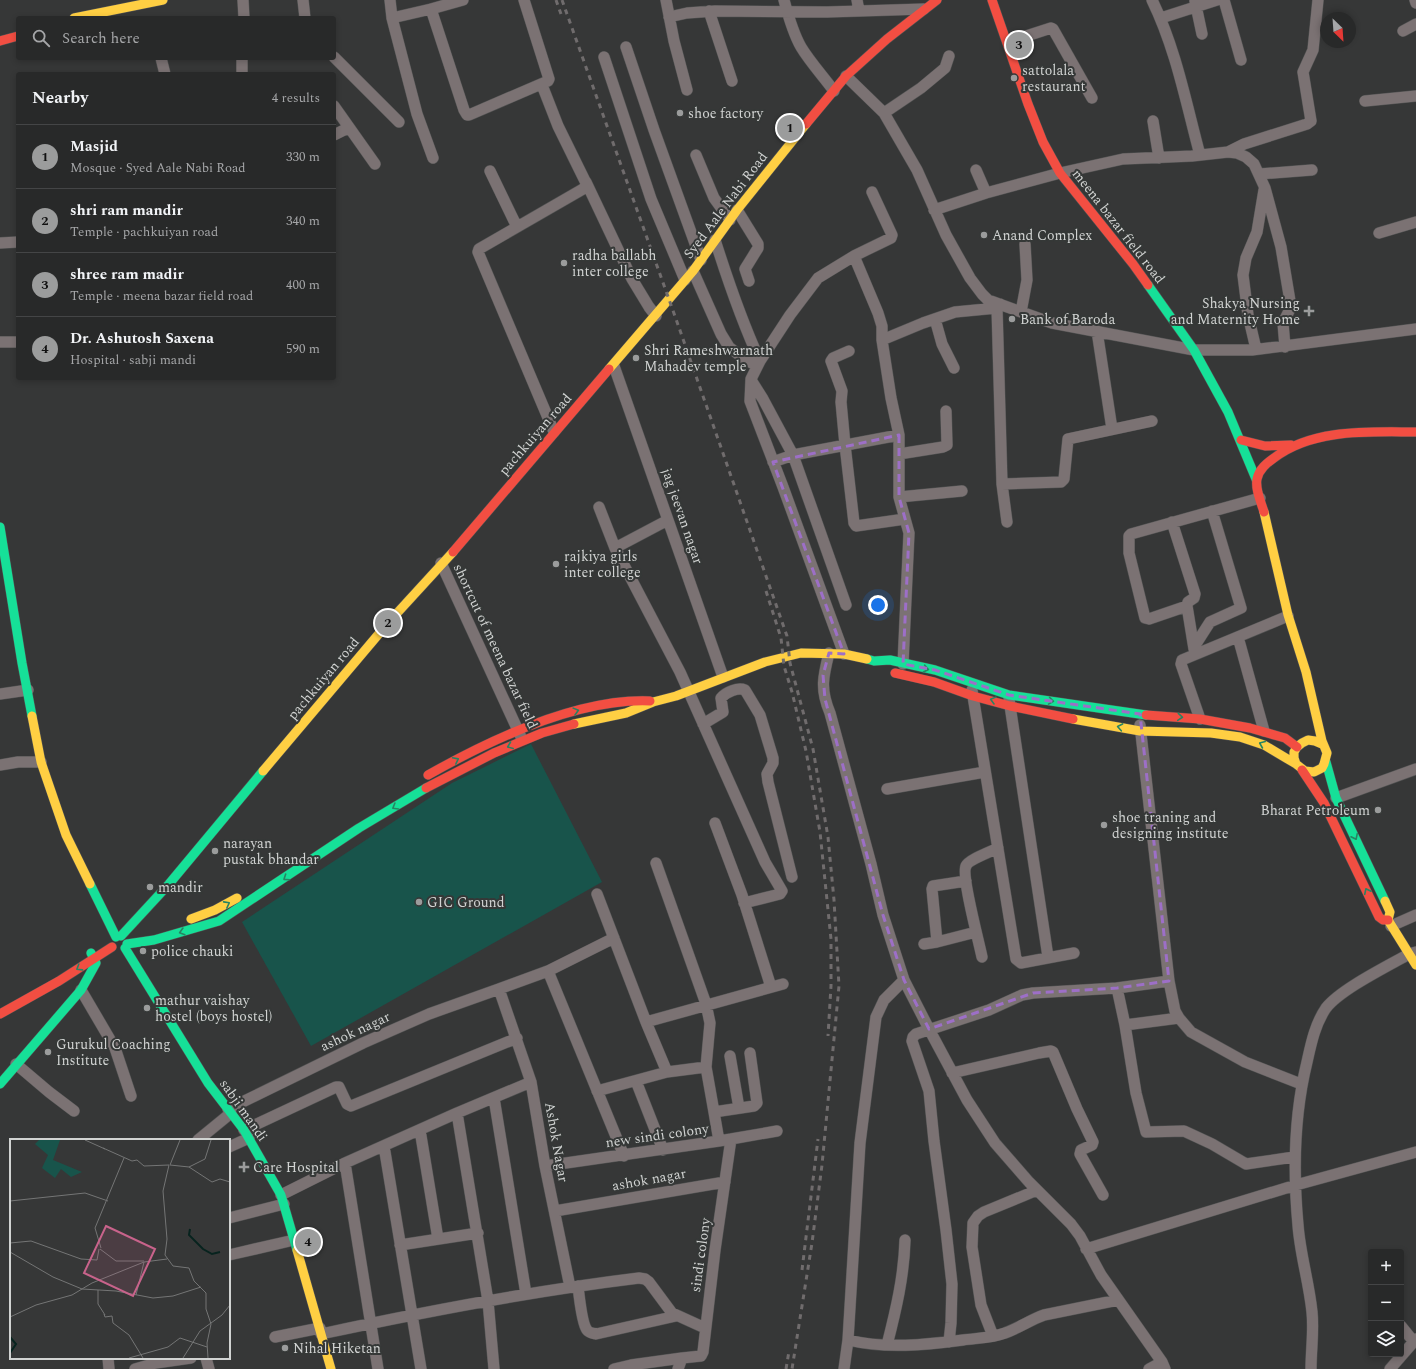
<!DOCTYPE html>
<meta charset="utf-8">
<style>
body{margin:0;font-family:Spectral,serif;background:#343535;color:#f1f3f6}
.controls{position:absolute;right:12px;bottom:12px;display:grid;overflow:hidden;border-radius:4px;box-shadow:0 2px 6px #0003}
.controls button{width:36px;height:36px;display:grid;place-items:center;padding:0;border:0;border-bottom:1px solid #444546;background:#282929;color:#f1f3f6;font:20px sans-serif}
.compass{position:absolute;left:1320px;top:12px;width:36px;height:36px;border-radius:50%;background:#282929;box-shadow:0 2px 6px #0003;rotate:155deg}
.you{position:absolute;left:878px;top:605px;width:14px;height:14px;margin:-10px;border:3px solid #fff;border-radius:50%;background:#1a73e8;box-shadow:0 0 0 6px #1a73e833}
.badge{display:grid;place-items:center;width:26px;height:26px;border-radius:50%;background:#9b9c9c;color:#111;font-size:13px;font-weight:700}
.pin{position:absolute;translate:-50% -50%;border:2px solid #fff;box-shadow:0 1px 4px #0006}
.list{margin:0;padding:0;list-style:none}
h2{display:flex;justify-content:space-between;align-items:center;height:52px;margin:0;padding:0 16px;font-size:17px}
h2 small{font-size:13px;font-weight:400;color:#a5a6a8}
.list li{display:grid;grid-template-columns:26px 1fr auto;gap:12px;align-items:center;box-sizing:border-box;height:64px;padding:0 16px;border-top:1px solid #444546}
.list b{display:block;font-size:15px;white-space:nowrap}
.list p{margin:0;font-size:13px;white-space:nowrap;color:#a5a6a8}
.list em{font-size:13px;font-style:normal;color:#a5a6a8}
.icon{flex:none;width:22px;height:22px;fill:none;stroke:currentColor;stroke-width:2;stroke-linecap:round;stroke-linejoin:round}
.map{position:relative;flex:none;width:1416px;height:1369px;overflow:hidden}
.search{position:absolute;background:#282929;box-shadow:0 2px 6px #0003;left:16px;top:16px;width:320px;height:44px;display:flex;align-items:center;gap:10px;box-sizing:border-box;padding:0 14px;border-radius:4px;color:#a5a6a8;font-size:15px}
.panel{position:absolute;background:#282929;box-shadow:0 2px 6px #0003;left:16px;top:72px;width:320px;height:308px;border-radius:4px}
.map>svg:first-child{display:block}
.green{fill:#18544b}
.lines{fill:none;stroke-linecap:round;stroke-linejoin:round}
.street-casing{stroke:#525353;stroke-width:12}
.fast-casing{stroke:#525353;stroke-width:10}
.slow-casing{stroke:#525353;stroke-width:10}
.jam-casing{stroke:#525353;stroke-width:10}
.street{stroke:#7b7273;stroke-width:11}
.fast{stroke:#16e098;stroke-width:9}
.slow{stroke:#ffcf43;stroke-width:9}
.jam{stroke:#f24e42;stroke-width:9}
.rail{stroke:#706c6d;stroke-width:3;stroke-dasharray:5 5;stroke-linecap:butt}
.oneway{stroke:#278463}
.marked{fill:none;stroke:#9d6fc7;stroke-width:3;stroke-dasharray:8 5;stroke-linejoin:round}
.poi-dot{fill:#9b9c9c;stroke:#353837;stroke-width:1.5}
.labels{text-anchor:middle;stroke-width:4;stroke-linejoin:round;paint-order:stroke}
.poi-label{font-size:14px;fill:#d1d3d2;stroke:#353837;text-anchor:start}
.street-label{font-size:14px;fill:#d1d3d2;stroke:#353837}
.inset-river{fill:none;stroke:#07231e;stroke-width:2}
.inset-road{fill:none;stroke:#747575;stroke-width:1}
.view{fill:#c8638b;fill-opacity:0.15;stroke:#c8638b;stroke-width:2}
.inset-edge{fill:none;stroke:#d1d3d2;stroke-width:2}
</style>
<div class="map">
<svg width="1416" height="1369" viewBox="0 0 1416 1369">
<rect width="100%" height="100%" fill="#363737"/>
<path class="green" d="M531 744 602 882 311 1046 242 922 452 783Z"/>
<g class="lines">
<defs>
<path id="street" d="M243 0 244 18
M303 0 305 18
M390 0 392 18 417 114 433 158
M666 0 674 41 687 90
M784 0C788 15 793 33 801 47 810 62 823 76 834 91
M857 0 859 11
M1152 0C1176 49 1186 103 1200 155
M1224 0 1241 60
M1415 0 1416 3
M1195 1 1202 34
M431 9 464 110 467 115H469L548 81 549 79 524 0
M709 11 732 81
M669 17 687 13 715 11 827 12 924 9
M392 18 431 9 463 0
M1161 18 1217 0
M1403 31 1416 24
M1008 42 1051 28 1053 29 1092 98
M626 47 654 130 701 260
M334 57 399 122
M604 57 651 199 685 280
M161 58 165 74
M242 74V58
M846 76 884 113 917 170 946 235 970 278 982 294 988 300 1052 323 1194 350H1252L1416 329
M542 85 558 126 587 185 583 189 479 249 478 252 554 432
M1365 101 1416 96
M334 106 375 164
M884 113 921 88 945 68 949 56
M1153 121 1159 158
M334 135 348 128
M1228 152 1244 144 1307 124 1311 121 1303 72 1313 50 1318 0
M696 155 714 198 730 220
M976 170 986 193
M490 171 517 227
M1259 174 1312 170
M586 182 632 279 649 307 656 316
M737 210 758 244V248L745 269 749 281
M934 210 986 193 1060 173 1123 159 1192 156 1228 152 1237 153 1246 157 1254 164 1265 188 1281 247 1291 307 1283 323 1285 347
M1379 233 1416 222
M715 240C728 281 742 322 760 361
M0 243 18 242
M854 256 878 313 882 326V340L891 398 899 435V497L909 533 903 664
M693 271 721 334 729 347 743 358 757 366
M1000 304 997 308 1002 484 1007 522
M1021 312 1027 280 1025 244
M935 319 942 344 954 368
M1097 331 1112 429
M882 340 923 323 955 312 997 308
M0 342H18
M1256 349 1248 315 1243 275 1246 258 1257 232 1264 190
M849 351 833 358 831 361 842 391 841 402 845 445 854 523 856 526 905 519
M614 366 723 677
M751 380 763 399 793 455 899 435
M899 454 943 447 947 445 946 411
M773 462 793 455 846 605
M1002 484 1061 482 1064 479 1068 439 1152 421
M899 497 962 491
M599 507 615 548 680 672 765 862 782 891 780 894 744 903
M1172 522 1195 594 1194 598 1188 602 1187 606 1194 649
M615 548 668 520
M441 563 521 737
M1187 606 1149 619 1145 618 1129 553V536L1131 534 1260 498
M1238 637 1264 731
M1194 647 1210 622 1241 608 1212 511
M829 653C823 677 820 689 830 713L871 864 883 915 904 980 929 1029 967 1100 995 1143 1029 1182 1071 1224 1080 1236 1101 1275 1162 1362 1165 1369
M844 654 783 487 750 401 751 379 760 361 790 315 818 278 854 256 891 238 892 235 872 192
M972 690 1016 959 1021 963 1074 953
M0 694 28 690
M1009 699 1048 957
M1200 719 1181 664 1182 660 1288 616
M703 724 723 712 721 698C726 692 738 687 745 690L760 715 773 758V763L767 774 768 782 792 877
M0 765 18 762H41
M887 789 985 772
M1336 798 1416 769
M715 823 742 895 771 987
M656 863 706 1004 710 1023 706 1067
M597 894 646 1022 667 1072 706 1067 714 1112
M1391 926 1416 915
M937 942 932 889 933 886 966 881
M924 944 937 942 976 932
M982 957C979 942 961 875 966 866 968 860 992 851 998 848
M548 971 624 1156
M1169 981 1175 1011 1179 1018 1191 1032 1245 1062 1301 1084
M1117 988 1125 1025 1136 1093 1146 1132 1184 1131 1212 1144 1246 1164 1294 1157
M81 990 115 1048 131 1096
M646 1022 783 984
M1125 1025 1179 1018
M730 1056 739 1108
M16 1064 49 1092 74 1111
M952 1073 1039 1053 1051 1051 1053 1052 1077 1109 1093 1142 1092 1145 1081 1150 1080 1154 1103 1195
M636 1081 663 1150
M531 1082 499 989 548 971 614 938
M597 1091 667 1072
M494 1098 526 1294
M228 1109 363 1043 429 1014 499 989
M457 1113 531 1082 545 1166 570 1287
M244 1130 336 1087H339L347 1104 351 1106 517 1038
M420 1130 438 1239
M731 1139 777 1131
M198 1140 231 1113
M384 1146 421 1369
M229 1147 249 1138
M345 1163 378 1369
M545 1166 719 1141 714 1112 754 1106 757 1103 750 1053
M281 1195 345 1163 457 1113 488 1301 494 1369
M555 1211 725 1182
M229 1218 284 1204
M400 1245 478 1233
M1086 1249 1296 1185 1416 1152
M229 1255 294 1240
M578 1286C579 1295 582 1324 587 1330 589 1333 592 1333 596 1334L676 1316
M1401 1326 1414 1342
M321 1334C427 1311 532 1291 639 1278L645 1279 649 1282 672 1313 705 1328
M993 1336 981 1305 972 1247 973 1223 978 1216 984 1212 1023 1196 1037 1190
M275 1337 320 1328
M848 1340C886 1349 925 1345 963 1340 977 1338 992 1338 1005 1333 1019 1328 1030 1320 1044 1315L1118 1300
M949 1342 951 1323 952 1284 946 1230 934 1141 929 1091 912 1041 913 1037 916 1034 989 1010 1022 995 1033 993 1117 988 1169 981 1140 725
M887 1345C896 1310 904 1276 905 1240
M108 1358 109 1369
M206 1358 209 1369
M682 1358 701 1356 703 1352 715 1250 731 1139 719 1141
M631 1365 682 1358 678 1369
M135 1369 156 1363 191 1358
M614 1369 631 1365V1369
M844 1369 848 1340 860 1143 876 1017 884 1000 904 980
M1149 1369 1162 1362
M1311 1369C1311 1350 1314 1331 1312 1312 1309 1282 1300 1254 1298 1225 1293 1171 1294 1115 1307 1062 1311 1044 1315 1024 1326 1008 1341 989 1388 966 1409 954L1416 952
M1390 1369 1416 1339"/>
<path id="fast" d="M1148 285 1194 350 1228 412 1256 479
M0 527 22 663 32 716
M867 659 874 661 890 660 935 670 1009 695 1146 715
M1326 762 1336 798 1385 901
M90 884 116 937
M121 936 169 884 263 771
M127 944 154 940 219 921 359 828 426 788
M125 948 208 1083 244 1130 281 1195 297 1250
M0 1084 81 990 96 963 91 953"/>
<path id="slow" d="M74 18 163 0
M609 369 693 271 737 210 806 124
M1264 512 1288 615 1306 672 1322 741 1327 753 1324 764 1322 768 1314 772 1305 771 1296 764 1294 758V752L1297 747 1302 743 1308 740 1315 741 1322 744
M32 716 41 762 66 835 90 884
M1073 719 1140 731 1211 733 1240 737 1264 745 1296 764
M574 724 626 713 653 702 676 696 765 662 801 653 844 654 867 659
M263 771 388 623 453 552
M1385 901 1390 912 1388 920 1416 965
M191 919 215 910 237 898
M297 1250 331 1369"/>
<path id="jam" d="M992 0 1028 104 1043 142 1060 173 1133 264 1148 285
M0 41 18 36
M806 124 846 76 887 39 937 0
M1241 440 1265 446 1291 445
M1264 512C1261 502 1255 489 1257 479 1259 469 1267 463 1274 458 1313 428 1370 432 1416 432
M453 552 609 369
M895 673 934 682 973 696 1010 706 1073 719
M1146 715 1200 719 1250 728 1285 738 1297 747
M1302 770 1324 803 1379 917 1383 920H1388
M428 775C490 740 578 698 650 701
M426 788 494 753 542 733 574 724
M0 1014 59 981 112 947"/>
</defs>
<use href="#street" class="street-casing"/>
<use href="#fast" class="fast-casing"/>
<use href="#slow" class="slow-casing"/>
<use href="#jam" class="jam-casing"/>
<use href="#street" class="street"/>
<use href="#fast" class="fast"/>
<use href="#slow" class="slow"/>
<use href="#jam" class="jam"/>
<path class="rail" d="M556 0 561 14
M562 0 676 319 787 636 790 663 813 749 828 837 834 900 839 986 822 1165 812 1243 792 1369
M766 591 781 638 784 666 792 692 806 751 820 832 831 939V986L828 1036
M802 1270 818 1139
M786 1369 789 1351"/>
</g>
<defs><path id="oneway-chevron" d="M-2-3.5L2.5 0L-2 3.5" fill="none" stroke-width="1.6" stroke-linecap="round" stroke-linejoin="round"/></defs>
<g class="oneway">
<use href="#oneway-chevron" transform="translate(926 669) rotate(11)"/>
<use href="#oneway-chevron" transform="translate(993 700) rotate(-165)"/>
<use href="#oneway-chevron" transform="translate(1051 701) rotate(9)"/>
<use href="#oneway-chevron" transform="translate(576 711) rotate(-15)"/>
<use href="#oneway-chevron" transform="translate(1180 717) rotate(5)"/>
<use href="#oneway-chevron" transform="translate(1120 727) rotate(-169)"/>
<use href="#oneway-chevron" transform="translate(1262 744) rotate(-157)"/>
<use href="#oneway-chevron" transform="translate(510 746) rotate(158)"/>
<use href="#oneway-chevron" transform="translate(456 760) rotate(-27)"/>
<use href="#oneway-chevron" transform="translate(395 807) rotate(149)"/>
<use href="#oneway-chevron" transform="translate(1355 837) rotate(64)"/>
<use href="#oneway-chevron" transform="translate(286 878) rotate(146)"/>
<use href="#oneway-chevron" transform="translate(1367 891) rotate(-116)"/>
<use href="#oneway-chevron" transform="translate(227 904) rotate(-28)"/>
<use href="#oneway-chevron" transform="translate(182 932) rotate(164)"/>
<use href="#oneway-chevron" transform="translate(79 968) rotate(148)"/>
</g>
<path class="marked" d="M899 435V497L909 533 903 664 935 670 1009 695 1140 714 1169 981 1117 988 1033 993 929 1029 904 980 883 915 825 699 823 675 829 653 844 654 773 462Z"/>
<g class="poi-dot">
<circle cx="1014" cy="78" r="4"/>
<circle cx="680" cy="113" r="4"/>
<circle cx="984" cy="235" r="4"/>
<circle cx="564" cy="263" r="4"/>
<path d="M1307 305h4v4h4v4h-4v4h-4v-4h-4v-4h4z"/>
<circle cx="1012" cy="319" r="4"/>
<circle cx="636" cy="358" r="4"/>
<circle cx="556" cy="564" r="4"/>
<circle cx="1378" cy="810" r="4"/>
<circle cx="1104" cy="825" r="4"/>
<circle cx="215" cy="851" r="4"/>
<circle cx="150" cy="887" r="4"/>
<circle cx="419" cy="902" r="4"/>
<circle cx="143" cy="951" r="4"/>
<circle cx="147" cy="1008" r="4"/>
<circle cx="48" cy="1052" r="4"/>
<path d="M242 1161h4v4h4v4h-4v4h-4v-4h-4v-4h4z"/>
<circle cx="285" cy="1348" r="4"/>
</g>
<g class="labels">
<g class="poi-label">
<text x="1022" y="75">sattolala<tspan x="1022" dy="16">restaurant</tspan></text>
<text x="688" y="118">shoe factory</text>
<text x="992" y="240">Anand Complex</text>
<text x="572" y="260">radha ballabh<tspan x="572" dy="16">inter college</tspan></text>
<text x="1300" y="308" text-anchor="end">Shakya Nursing<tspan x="1300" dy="16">and Maternity Home</tspan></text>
<text x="1020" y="324">Bank of Baroda</text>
<text x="644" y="355">Shri Rameshwarnath<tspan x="644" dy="16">Mahadev temple</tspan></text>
<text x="564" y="561">rajkiya girls<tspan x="564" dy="16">inter college</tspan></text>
<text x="1370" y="815" text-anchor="end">Bharat Petroleum</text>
<text x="1112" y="822">shoe traning and<tspan x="1112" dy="16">designing institute</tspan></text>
<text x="223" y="848">narayan<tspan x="223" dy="16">pustak bhandar</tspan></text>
<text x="158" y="892">mandir</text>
<text x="427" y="907">GIC Ground</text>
<text x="151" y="956">police chauki</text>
<text x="155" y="1005">mathur vaishay<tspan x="155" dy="16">hostel (boys hostel)</tspan></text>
<text x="56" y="1049">Gurukul Coaching<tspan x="56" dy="16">Institute</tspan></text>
<text x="253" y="1172">Care Hospital</text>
<text x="293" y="1353">Nihal Hiketan</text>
</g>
<g class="street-label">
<text transform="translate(725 205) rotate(-53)" y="5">Syed Aale Nabi Road</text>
<text transform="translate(1119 226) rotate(52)" y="5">meena bazar field road</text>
<text transform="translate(535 434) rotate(-49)" y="5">pachkuiyan road</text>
<text transform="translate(683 516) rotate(71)" y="5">jag jeevan nagar</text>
<text transform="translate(496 646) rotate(65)" y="5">shortcut of meena bazar field</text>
<text transform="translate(323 678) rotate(-50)" y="5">pachkuiyan road</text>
<text transform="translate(355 1031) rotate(-25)" y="5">ashok nagar</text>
<text transform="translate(244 1110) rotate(55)" y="5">sabji mandi</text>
<text transform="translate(657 1135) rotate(-8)" y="5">new sindi colony</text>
<text transform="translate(557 1142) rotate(80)" y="5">Ashok Nagar</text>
<text transform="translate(649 1179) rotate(-10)" y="5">ashok nagar</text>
<text transform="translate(700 1255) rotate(-82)" y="5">sindi colony</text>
</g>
</g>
<g transform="translate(10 1139)">
<rect width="220" height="220" fill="#363737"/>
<path d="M29 1H50L43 21 72 33 61 38 51 30 45 39 32 29 38 16 25 5Z" fill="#18544b"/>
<path class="inset-river" d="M180 90 179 96 193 110 202 115 210 113M0 198 6 205 0 214"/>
<path class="inset-road" d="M75 1 95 10M93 9 122 22 127 21 134 27 159 26M159 26 153 52 157 100 155 116 163 127 179 129 184 142 196 154V170L201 185 197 204 198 219M160 26 179 28 202 43 210 40 220 43M160 26 170 1M179 28 195 20 201 1M0 62 75 54 98 62M0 104 21 102 71 120 87 121 89 110M91 109 85 89 114 19M90 110 106 122H134M0 113 43 138 72 150 106 152 143 159 163 157 191 148M134 123 157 120M88 151V165L95 176M126 156 134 123M94 175 95 178 102 177 103 184 119 196 133 219M0 178 26 166 62 156 82 144 134 123M119 219 158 208 170 199 197 208M173 219 190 192 212 176 220 166"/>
<path class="view" d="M96 87 145 110 123 157 74 134Z"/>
<rect width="220" height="220" class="inset-edge"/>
</g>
</svg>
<div class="controls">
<button>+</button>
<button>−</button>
<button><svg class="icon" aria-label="layers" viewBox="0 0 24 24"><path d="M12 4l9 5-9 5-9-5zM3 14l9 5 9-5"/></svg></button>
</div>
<svg class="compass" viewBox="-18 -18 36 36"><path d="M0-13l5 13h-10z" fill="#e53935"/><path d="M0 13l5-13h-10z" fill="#a5a6a8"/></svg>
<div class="you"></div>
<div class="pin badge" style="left:790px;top:128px">1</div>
<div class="pin badge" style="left:388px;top:623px">2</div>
<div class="pin badge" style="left:1019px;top:45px">3</div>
<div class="pin badge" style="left:308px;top:1242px">4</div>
<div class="search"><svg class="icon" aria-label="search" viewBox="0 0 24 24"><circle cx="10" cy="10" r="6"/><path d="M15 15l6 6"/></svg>Search here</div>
<section class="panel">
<h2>Nearby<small>4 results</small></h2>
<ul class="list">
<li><span class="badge">1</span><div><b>Masjid</b><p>Mosque · Syed Aale Nabi Road</p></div><em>330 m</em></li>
<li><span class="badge">2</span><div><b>shri ram mandir</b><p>Temple · pachkuiyan road</p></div><em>340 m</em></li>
<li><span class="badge">3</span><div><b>shree ram madir</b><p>Temple · meena bazar field road</p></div><em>400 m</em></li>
<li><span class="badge">4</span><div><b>Dr. Ashutosh Saxena</b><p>Hospital · sabji mandi</p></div><em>590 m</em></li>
</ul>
</section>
</div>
